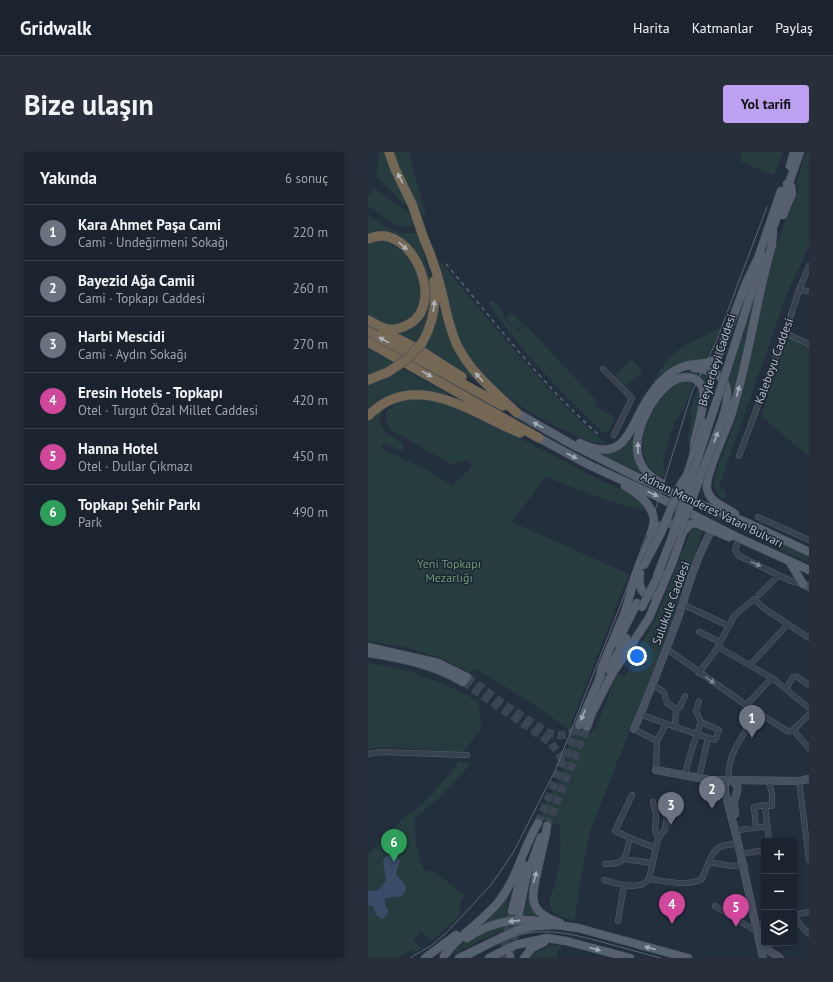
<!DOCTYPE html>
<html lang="tr">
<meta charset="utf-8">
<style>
body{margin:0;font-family:"PT Sans",sans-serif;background:#282f3a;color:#f1f3f6}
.controls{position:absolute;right:12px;bottom:12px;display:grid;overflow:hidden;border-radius:4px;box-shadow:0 2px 6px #0003}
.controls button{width:36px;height:36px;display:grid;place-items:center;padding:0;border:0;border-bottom:1px solid #39404a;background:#1b232e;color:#f1f3f6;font:20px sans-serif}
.you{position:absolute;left:269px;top:504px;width:14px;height:14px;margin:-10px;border:3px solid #fff;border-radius:50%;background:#1a73e8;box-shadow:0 0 0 6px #1a73e833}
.badge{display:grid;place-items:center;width:26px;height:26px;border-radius:50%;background:#bca0f2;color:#fff;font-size:13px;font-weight:700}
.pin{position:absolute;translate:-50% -33px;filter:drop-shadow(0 1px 2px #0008)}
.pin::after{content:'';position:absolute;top:21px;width:14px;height:12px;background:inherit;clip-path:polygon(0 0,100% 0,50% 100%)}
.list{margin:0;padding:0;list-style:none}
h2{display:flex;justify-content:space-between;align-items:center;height:52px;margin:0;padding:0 16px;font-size:17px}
h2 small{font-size:13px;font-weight:400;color:#a0a4aa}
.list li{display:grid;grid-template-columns:26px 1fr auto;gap:12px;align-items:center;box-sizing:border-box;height:56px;padding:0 16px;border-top:1px solid #39404a}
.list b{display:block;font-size:15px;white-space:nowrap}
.list p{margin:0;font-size:13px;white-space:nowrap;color:#a0a4aa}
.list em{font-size:13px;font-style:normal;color:#a0a4aa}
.icon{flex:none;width:22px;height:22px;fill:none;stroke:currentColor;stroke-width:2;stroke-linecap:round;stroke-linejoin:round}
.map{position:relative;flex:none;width:441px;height:806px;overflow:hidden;border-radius:4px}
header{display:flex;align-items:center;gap:24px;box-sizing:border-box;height:56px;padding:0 20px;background:#1b232e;border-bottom:1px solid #39404a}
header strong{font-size:19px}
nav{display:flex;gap:22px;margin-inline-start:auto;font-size:14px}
.intro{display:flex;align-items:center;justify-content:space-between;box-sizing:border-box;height:96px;padding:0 24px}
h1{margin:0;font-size:28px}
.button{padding:10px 18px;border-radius:4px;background:#bca0f2;color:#111;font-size:14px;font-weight:700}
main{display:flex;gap:24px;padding:0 24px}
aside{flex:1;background:#1b232e;border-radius:4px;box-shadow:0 2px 6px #0003}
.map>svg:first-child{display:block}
.green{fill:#263c3f}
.water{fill:#394c67}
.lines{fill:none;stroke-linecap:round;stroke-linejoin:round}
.primary-tunnel{stroke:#3a4453;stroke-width:8;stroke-dasharray:8 4;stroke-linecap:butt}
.street-casing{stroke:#565f6c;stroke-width:6}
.secondary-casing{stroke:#565f6c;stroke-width:8}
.primary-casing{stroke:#414a57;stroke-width:9}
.highway-casing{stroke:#434c59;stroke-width:10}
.street{stroke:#38414e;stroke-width:5}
.secondary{stroke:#465061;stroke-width:7}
.primary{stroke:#56606e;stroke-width:8}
.highway{stroke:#746855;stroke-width:9}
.tram{stroke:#5a6575;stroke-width:1}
.rail{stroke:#5a6575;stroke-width:1.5;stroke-dasharray:4 4;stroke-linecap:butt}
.primary-bridge-casing{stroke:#414a57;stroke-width:9;stroke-linecap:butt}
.highway-bridge-casing{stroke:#434c59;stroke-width:10;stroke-linecap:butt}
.primary-bridge{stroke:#56606e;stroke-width:8}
.highway-bridge{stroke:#746855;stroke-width:9}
.oneway{fill:#aeb4bd}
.oneway2{fill:#a1aab7}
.oneway3{fill:#7c8592}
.labels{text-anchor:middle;stroke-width:3;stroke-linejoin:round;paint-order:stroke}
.street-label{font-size:12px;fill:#b4bcc9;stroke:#1d2633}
.park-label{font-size:12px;fill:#6b9a76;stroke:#1d2633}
</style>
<header>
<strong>Gridwalk</strong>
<nav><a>Harita</a><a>Katmanlar</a><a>Paylaş</a></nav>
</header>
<div class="intro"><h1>Bize ulaşın</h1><a class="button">Yol tarifi</a></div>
<main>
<aside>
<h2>Yakında<small>6 sonuç</small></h2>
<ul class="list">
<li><span class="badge" style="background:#6b7280">1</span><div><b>Kara Ahmet Paşa Cami</b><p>Cami · Undeğirmeni Sokağı</p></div><em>220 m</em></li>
<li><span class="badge" style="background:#6b7280">2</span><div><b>Bayezid Ağa Camii</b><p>Cami · Topkapı Caddesi</p></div><em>260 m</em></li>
<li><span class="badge" style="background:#6b7280">3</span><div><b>Harbi Mescidi</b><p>Cami · Aydın Sokağı</p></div><em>270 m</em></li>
<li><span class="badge" style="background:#d1479c">4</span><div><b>Eresin Hotels - Topkapı</b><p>Otel · Turgut Özal Millet Caddesi</p></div><em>420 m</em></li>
<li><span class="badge" style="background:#d1479c">5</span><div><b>Hanna Hotel</b><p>Otel · Dullar Çıkmazı</p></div><em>450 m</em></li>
<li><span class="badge" style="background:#2e9e5b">6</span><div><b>Topkapı Şehir Parkı</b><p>Park</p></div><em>490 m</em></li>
</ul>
</aside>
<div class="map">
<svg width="441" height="806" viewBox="0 0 441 806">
<rect width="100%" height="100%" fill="#242f3e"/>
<path class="green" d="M11 0H19L40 56 8 25Z
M26 0H41L58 64H55L29 10Z
M373 0H415L406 23 373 10Z
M440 0H441V94L420 139 351 335 357 338 358 344 355 347C347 341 345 334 346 324L366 273 375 241 395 143 409 92 418 66 428 48 430 36 429 29 436 6Z
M6 36 47 65 48 73C43 74 36 75 32 74 20 71 12 58 0 55V44Z
M0 64 26 79 32 81H49L64 129 65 141 58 174 48 193 27 180C36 178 45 176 52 170 61 160 60 147 58 135 58 129 58 122 56 117 49 93 25 74 0 83Z
M6 87 23 89 46 110 54 139 51 159C27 178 26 177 0 162V90Z
M70 106C95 139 122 170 150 202 177 233 205 265 238 291 224 293 213 285 200 280 156 260 111 230 89 186 86 179 85 170 83 162 79 143 74 125 70 106Z
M391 131 364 252 363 251 365 239 360 227Z
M125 148 137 163 136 166 150 180 157 173 227 247 229 255 247 265 243 276 237 282C195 242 153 200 121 152Z
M70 158H75L113 233 66 200 61 201 54 196 67 175Z
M143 160 155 172 149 178 137 166Z
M346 178H352L338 208 328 209 283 237C299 198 313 197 346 178Z
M422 180 441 189V305L393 264Z
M0 197 29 211 0 225Z
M264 207 275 219 255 237 244 226Z
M34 216 73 238 88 244 87 245C53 236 27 233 0 260V233L10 230Z
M323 218H329L346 225 342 238H340C338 222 325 219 312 222Z
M313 228 326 230 315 260 313 259 311 266 307 268 295 309 296 318H298L295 325C290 322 284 320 281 314 262 288 290 243 313 228Z
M331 234 333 239 327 275 322 291 319 290 323 274 322 270 324 264 321 263Z
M62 246 100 259 232 328 260 340 270 348 278 359 244 350 177 325 144 370 261 422 201 577C170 556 140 534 106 517L103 521 73 506 36 495 0 489V271L7 262 16 256C5 276 21 284 36 292L34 299 15 291 13 296 65 321 84 334 104 315 99 308 84 313 22 277C5 249 44 247 62 246Z
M265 282C265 298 265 307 275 321L235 303 236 302 243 300Z
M338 358 441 404V411L368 377 336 361Z
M324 376 335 379 303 474 222 679 212 729 207 768C197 766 187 765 183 756 178 746 185 741 187 733 193 711 193 696 192 674L170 666 199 610 197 603 210 571 217 573 215 577 223 581 225 577 227 578 249 521 257 524 286 468H287Z
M0 511 42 519 92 539 110 550 112 558 113 577 95 600 19 595 0 597Z
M91 609 103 612 72 645 49 664C42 676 52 705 55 718L66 720 97 743 93 748 91 764 64 789 53 779 45 788 53 797 47 800 46 797 29 806H0V703L32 669 54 652 80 624Z
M144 731 138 757 157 761 160 742 163 750 172 764C149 762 133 766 111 772Z
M160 771 135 778 83 803C95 789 113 778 131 773 140 771 151 771 160 771Z
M185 793 194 794 193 797H190L189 806H163C170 799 176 795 185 793Z"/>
<path class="water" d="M23 702 32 708 28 722 38 734C37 750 26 742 17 747V753L20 758 19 763 14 767 9 764 5 754 0 753V739L10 738 18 729 15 708 18 704Z"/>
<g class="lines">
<path class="primary-tunnel" d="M99 525 140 555 179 580C193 585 201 585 211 573
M95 530 183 591 191 602 196 612
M170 671 209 577
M179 674 219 575
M143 800 151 762
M134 806 144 759"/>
<defs>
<path id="street" d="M431 138 441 139
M417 181 441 192
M235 217 264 246 246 283
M371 304 417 181 431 138 441 114
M390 365 441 388
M371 386 367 398 371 404 423 429 435 432
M391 443 411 423
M314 452 361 474
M331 480 352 490
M350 495 404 526 441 556
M299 497 378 553 421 580 425 578 441 563
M382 513 420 472
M331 521 348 498 366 464 386 447 397 457 441 486
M285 533 296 540 299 551 308 557 307 575
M418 537 425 525H429L441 533
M331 549 328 559 333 570
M378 553 404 526
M308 557 312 555 317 544
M272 562C297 572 322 580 347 588L351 578 333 570C327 587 321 605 317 623
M266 577 289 589
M425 578 441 596
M0 602 12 600 99 603
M288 618 289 589 298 572
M331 626 340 586
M361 628C358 602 377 581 390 560
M431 629 441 708
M264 643 247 679 267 688 288 696
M397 653 401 689
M388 676 386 655 397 653 404 654V642L401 629
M371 678 399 674
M290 687 297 677 301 651
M373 702 396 698
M256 707 284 711
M340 710 364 714 377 713
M237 712C260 712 257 705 262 686
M281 727C298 729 318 735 334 727 339 716 342 699 354 694 359 693 365 692 370 691
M281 727 290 687 287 678 288 663 285 650
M236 728C249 731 271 740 281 727
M347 754 391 781
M426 763 441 760
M426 764 434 775 441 782
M250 769 256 733
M389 774 396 772"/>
<path id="secondary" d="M435 432 441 435
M266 577C282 541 296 503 310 466 320 436 328 405 344 378
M288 618 342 628H361
M365 629C374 636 367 642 366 651 366 654 367 658 367 662
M396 791C399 800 406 801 412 806
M395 806 370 691 357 640V632L361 628 431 629 441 627"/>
<path id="primary" d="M422 14 426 0
M415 63 424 42 423 34 419 32
M402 84 432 0
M389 109 413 39
M360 214 395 104
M326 216C364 220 364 240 353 271
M149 261 205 293 267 324 311 344 380 371 441 400
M171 286 219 312 286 343 371 386 441 418
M212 291C254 311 259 283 276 253 282 242 289 232 299 224 305 219 313 215 321 213 332 211 341 213 350 205L378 131 389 108
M293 331C284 326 277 321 273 312 260 287 283 243 305 229 315 223 331 223 335 237 338 248 330 275 327 288 326 292 326 296 326 300 325 307 321 316 319 323
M257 334C268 340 281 350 285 363 287 369 285 376 283 382
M367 362C357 354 341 351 339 336 337 323 356 283 362 267 381 210 387 150 404 93L405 79
M421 409 435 432
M272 421C270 431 273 447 286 442
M249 491 269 451
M0 495 70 511 99 525
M0 501C33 506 66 513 95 530
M241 518 258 486
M231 528 234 515 257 460 268 422 282 388 291 374 300 371 307 372 312 378
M225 559 244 522 281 466 305 409 315 380 322 372 328 371 361 385
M211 573 233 523
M219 575 226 555
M179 674 178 681C175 694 172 707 169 721 162 750 162 760 192 771
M144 759 156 713
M151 761 158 726 173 685
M99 786C122 770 149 765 176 770
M76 804C91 782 115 770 132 748 150 724 155 696 170 671
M57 806 88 783
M91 806 149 778 167 774 189 773 210 776 320 806
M121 806 147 793 179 786 198 789 262 806
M142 806V804
M156 806 164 796 176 790"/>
<path id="highway" d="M21 0 27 17 44 52
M0 87C43 67 79 152 41 172 34 176 28 178 20 177 13 176 6 171 0 168
M56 87C63 103 69 120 73 137 78 157 81 177 90 195 104 222 128 241 149 261
M0 179 135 254
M15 179 52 198 94 225
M0 190 171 286
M54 191C65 172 69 151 66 129
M0 228 20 220
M0 264C46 216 104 261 152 281"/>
</defs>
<use href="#street" class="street-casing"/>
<use href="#secondary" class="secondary-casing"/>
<use href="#primary" class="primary-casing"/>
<use href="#highway" class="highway-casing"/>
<use href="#street" class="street"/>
<use href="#secondary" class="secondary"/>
<use href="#primary" class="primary"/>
<use href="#highway" class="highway"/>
<path class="tram" d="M42 806 64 793 78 781 123 733 145 701 187 619 251 457 286 362 324 240 348 190 399 55
M102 806C119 797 136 786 155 782 182 776 208 783 234 790 253 795 273 801 293 806"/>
<path class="rail" d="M78 112C127 170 175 234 232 284"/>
<defs>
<path id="primary-bridge" d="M326 301 336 271
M311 381 353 271
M276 413 293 381 313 332 319 323
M289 424 303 388 360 214
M274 455 292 420"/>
<path id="highway-bridge" d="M44 52 56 87
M20 220 38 208 54 191"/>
</defs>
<use href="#primary-bridge" class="primary-bridge-casing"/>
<use href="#highway-bridge" class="highway-bridge-casing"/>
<use href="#primary-bridge" class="primary-bridge"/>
<use href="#highway-bridge" class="highway-bridge"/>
</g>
<defs><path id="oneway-solid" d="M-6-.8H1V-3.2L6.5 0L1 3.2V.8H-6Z"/></defs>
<g class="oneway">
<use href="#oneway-solid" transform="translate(32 26) rotate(-117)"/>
<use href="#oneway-solid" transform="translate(35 94) rotate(42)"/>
<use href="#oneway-solid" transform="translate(66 154) rotate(-83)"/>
<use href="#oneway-solid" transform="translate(16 188) rotate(-151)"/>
<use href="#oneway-solid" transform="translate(59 222) rotate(29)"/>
<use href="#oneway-solid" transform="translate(111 225) rotate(-131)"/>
</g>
<g class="oneway2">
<use href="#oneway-solid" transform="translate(370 239) rotate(-75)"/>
<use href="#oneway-solid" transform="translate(170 273) rotate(-151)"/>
<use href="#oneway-solid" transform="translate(348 285) rotate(-69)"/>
<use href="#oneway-solid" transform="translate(270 296) rotate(-91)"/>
<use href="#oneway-solid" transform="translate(204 304) rotate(28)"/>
<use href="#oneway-solid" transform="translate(285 342) rotate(25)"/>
<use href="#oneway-solid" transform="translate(215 563) rotate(113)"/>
<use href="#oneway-solid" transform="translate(167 725) rotate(-76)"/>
<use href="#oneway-solid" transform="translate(146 769) rotate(174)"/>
<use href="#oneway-solid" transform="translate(282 796) rotate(-165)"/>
<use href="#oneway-solid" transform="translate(227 797) rotate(15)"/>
</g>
<g class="oneway3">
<use href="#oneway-solid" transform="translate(388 412) rotate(26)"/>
<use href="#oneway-solid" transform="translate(342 528) rotate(35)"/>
</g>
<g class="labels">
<g class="street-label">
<text transform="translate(349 208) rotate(-72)" y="4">Beylerbeyi Caddesi</text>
<text transform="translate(406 209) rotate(-70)" y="4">Kaleboyu Caddesi</text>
<text transform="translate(344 358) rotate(26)" y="4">Adnan Menderes Vatan Bulvarı</text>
<text transform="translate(303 451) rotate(-70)" y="4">Sulukule Caddesi</text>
</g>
<g class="park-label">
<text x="81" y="416">Yeni Topkapı<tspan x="81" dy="14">Mezarlığı</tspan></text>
</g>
</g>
</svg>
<div class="controls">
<button>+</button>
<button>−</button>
<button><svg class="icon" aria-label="layers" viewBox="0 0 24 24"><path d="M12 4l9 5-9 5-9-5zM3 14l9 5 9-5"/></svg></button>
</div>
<div class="you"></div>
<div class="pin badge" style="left:384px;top:586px;background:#6b7280">1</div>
<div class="pin badge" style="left:344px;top:657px;background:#6b7280">2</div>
<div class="pin badge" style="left:303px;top:673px;background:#6b7280">3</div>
<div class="pin badge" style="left:304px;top:772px;background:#d1479c">4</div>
<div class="pin badge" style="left:368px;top:775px;background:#d1479c">5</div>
<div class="pin badge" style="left:26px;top:710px;background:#2e9e5b">6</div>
</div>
</main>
